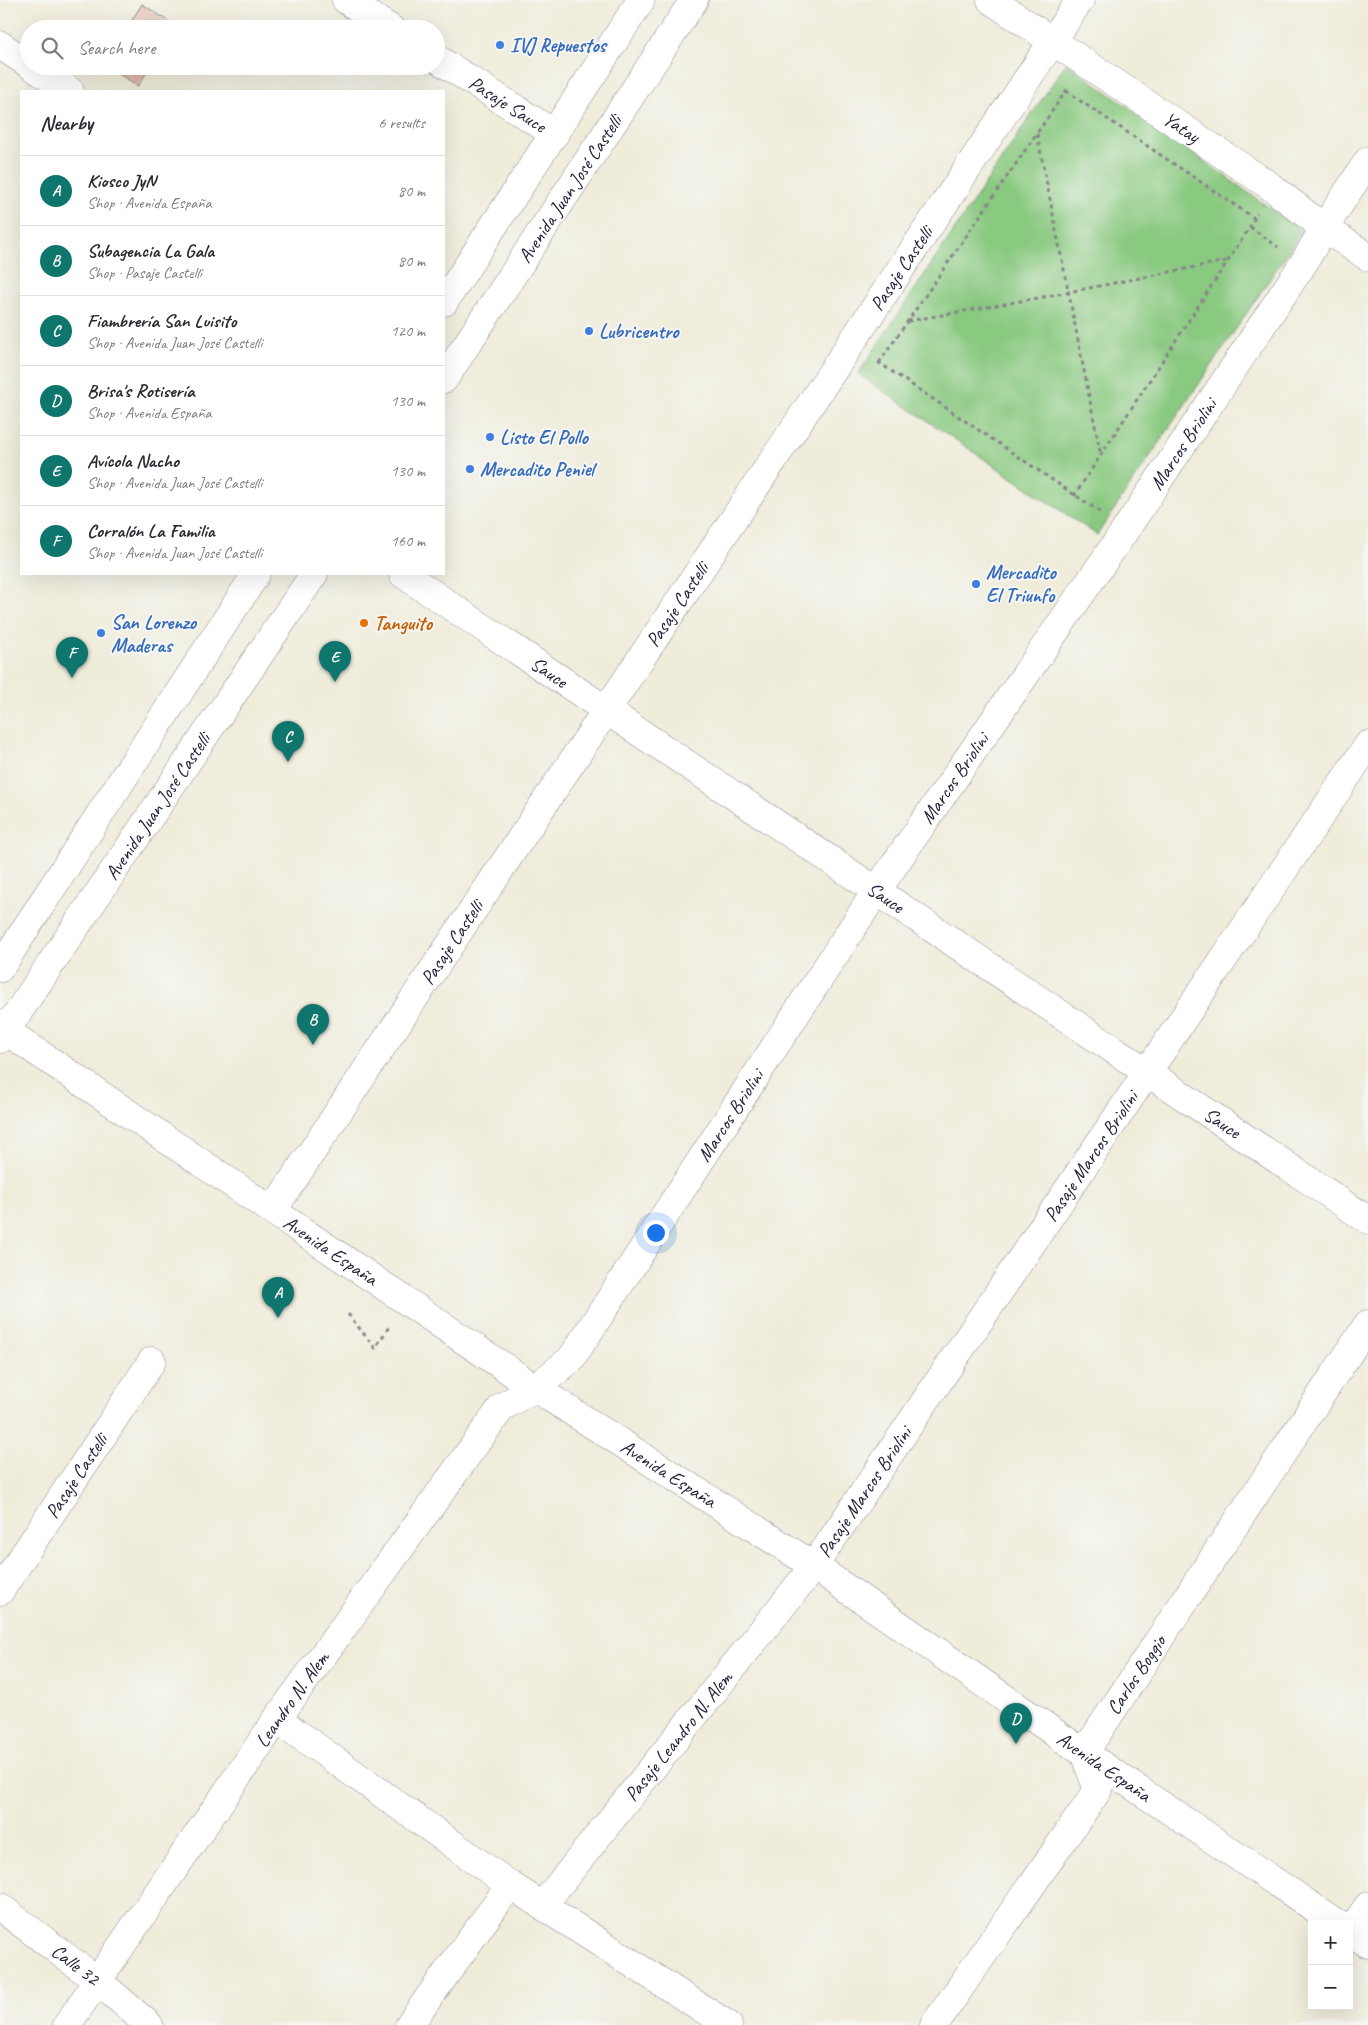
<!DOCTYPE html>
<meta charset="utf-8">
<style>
body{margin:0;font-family:Caveat,sans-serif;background:#f7f7f7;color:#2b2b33}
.controls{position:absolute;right:15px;bottom:15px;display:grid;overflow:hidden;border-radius:0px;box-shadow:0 5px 20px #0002}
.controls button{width:45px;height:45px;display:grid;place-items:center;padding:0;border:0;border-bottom:1px solid #e1e1e2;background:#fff;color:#2b2b33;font:25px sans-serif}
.you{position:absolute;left:655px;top:1232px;width:18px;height:18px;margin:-12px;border:4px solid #fff;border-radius:50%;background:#1a73e8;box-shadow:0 0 0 8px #1a73e833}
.badge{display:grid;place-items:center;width:32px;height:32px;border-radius:50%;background:#0f766e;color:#fff;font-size:16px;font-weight:700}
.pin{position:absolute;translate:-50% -41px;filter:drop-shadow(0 1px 2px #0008)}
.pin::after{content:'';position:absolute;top:26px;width:18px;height:15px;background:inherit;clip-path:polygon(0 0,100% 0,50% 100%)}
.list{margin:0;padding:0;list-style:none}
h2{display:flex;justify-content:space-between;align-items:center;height:65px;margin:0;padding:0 20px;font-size:21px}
h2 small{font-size:16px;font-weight:400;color:#7c7c81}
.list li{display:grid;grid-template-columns:32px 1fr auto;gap:15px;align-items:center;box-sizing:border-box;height:70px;padding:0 20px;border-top:1px solid #e1e1e2}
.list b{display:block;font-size:19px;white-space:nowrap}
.list p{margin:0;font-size:16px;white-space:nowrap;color:#7c7c81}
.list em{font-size:16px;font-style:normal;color:#7c7c81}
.icon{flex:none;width:28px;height:28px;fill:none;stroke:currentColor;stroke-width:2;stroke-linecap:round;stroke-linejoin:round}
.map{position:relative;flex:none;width:1368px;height:2025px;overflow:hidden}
.search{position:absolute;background:#fff;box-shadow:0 5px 20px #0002;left:20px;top:20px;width:425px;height:55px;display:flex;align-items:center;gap:12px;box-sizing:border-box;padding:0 18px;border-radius:28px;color:#7c7c81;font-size:19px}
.panel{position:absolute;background:#fff;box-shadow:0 5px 20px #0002;left:20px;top:90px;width:425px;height:485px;border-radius:0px}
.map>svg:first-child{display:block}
.green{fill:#89c980;stroke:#56765e}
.building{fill:#e0b0a0}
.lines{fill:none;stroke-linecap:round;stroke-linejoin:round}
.minor-casing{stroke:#88878a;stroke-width:29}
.tertiary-casing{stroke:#88878a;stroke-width:29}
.secondary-casing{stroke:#88878a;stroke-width:29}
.primary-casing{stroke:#88878a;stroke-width:29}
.path{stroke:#88878a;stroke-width:3;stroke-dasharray:4 4;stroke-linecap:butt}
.minor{stroke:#fff;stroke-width:28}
.tertiary{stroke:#fff;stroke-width:28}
.secondary{stroke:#fff;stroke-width:28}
.primary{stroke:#fff;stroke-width:28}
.shop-dot{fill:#3f7fe0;stroke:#f6f6f2;stroke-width:2}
.food-dot{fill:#e8710a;stroke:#f6f6f2;stroke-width:2}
.labels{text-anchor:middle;stroke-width:4;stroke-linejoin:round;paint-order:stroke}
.shop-label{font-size:20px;font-weight:bold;fill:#366cbe;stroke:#f6f6f2;text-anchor:start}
.street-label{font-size:20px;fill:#22223b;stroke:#f6f6f2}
.food-label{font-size:20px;font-weight:bold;fill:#c56008;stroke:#f6f6f2;text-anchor:start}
</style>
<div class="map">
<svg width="1368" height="2025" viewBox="0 0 1368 2025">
<rect width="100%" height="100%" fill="#f6f6f2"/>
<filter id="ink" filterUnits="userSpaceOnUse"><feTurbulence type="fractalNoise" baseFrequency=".02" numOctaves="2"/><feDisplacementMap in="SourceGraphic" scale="10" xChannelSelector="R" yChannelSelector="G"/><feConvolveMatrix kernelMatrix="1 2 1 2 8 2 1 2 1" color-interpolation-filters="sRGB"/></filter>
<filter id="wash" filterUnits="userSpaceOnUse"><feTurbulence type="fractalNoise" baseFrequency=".0096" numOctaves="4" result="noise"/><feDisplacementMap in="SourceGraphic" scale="20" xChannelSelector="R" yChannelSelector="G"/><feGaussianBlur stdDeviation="1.12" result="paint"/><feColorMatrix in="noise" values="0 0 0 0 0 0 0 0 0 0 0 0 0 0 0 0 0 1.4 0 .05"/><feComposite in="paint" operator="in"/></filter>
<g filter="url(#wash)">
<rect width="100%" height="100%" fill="#efecda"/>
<path class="green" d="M1066 63 1302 231 1097 535 858 374Z"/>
<g id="blocks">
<path class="building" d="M142 4 176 26 174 29H127Z
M107 66H151L138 86Z"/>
</g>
</g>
<g filter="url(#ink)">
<use href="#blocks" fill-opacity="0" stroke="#88878a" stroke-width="1"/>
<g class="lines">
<defs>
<g id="minor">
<path d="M346 0 391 29"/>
<path id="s1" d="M991 0 1270 186 1324 228 1368 257"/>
<path d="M0 45 29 64"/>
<path id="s2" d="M436 58 555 134"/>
<path d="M32 66 70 91"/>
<path id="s3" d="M273 1210 1080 0"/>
<path id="s4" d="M0 1591 152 1361"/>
<path d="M277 1719 510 1885 728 2025"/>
<path id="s5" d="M542 1906 814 1566 1368 745"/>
<path id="s6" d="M0 1907 98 1981 149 2025"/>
<path d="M1350 1932 1368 1906"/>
<path id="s7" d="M67 2025 277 1719 502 1407 535 1388 571 1359 877 890 1126 529 1303 264 1324 228 1368 161"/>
<path d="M409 2025 510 1885"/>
<path id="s8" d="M934 2025 1098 1790 1084 1753 1368 1324"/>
</g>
<g id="tertiary">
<path id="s9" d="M403 574 1368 1220"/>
</g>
<g id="secondary">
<path id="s10" d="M0 1024 6 1031 535 1388 814 1566 1084 1753 1338 1924"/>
<path d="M1349 1931 1368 1944"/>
</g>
<g id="primary">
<path d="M444 302 641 0"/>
<path id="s11" d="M444 379 694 0"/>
<path d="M0 968 256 574"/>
<path id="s12" d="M0 1039 314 574"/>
</g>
</defs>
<use href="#minor" class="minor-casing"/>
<use href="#tertiary" class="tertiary-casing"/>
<use href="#secondary" class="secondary-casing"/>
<use href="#primary" class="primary-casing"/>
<path class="path" d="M1066 91 1254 218
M1037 134 1101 456
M1250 227 1278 247
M908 321 1038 298 1226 261
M878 362 1100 512
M879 363 1068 88
M1074 496 1250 227 1257 213
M348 1314 375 1348 389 1327"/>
<use href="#minor" class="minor"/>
<use href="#tertiary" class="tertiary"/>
<use href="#secondary" class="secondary"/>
<use href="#primary" class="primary"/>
</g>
</g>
<g class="shop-dot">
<circle cx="500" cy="45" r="5"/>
<circle cx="589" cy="331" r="5"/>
<circle cx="490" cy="437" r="5"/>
<circle cx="470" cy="469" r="5"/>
<circle cx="976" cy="584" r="5"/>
<circle cx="101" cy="633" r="5"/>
</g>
<circle class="food-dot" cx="364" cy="623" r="5"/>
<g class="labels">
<g class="shop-label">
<text x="510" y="52">IVJ Repuestos</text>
<text x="599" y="338">Lubricentro</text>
<text x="500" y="444">Listo El Pollo</text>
<text x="480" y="476">Mercadito Peniel</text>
<text x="986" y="579">Mercadito<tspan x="986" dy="23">El Triunfo</tspan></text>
<text x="111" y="629">San Lorenzo<tspan x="111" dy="23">Maderas</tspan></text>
</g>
<g class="street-label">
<text dy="7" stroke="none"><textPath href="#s2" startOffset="85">Pasaje Sauce</textPath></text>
<text dy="7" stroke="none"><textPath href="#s1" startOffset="229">Yatay</textPath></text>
<text dy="7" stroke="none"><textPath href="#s11" startOffset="228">Avenida Juan José Castelli</textPath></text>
<text dy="7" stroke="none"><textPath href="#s3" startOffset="1132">Pasaje Castelli</textPath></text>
<text dy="7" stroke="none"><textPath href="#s7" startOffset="1941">Marcos Briolini</textPath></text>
<text dy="7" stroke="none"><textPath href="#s3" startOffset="728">Pasaje Castelli</textPath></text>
<text dy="7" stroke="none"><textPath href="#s9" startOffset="176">Sauce</textPath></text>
<text dy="7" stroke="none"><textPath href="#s7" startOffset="1536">Marcos Briolini</textPath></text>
<text dy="7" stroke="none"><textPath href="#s12" startOffset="281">Avenida Juan José Castelli</textPath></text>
<text dy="7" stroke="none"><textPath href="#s9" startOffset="581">Sauce</textPath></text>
<text dy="7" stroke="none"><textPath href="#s3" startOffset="322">Pasaje Castelli</textPath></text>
<text dy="7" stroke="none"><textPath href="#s7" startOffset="1131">Marcos Briolini</textPath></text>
<text dy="7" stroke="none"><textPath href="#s9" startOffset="986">Sauce</textPath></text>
<text dy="7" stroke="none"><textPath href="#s5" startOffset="930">Pasaje Marcos Briolini</textPath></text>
<text dy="7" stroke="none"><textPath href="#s10" startOffset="401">Avenida España</textPath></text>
<text dy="7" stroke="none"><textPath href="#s10" startOffset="806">Avenida España</textPath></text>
<text dy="7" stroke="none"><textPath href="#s4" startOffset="138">Pasaje Castelli</textPath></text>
<text dy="7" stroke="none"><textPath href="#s5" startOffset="525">Pasaje Marcos Briolini</textPath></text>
<text dy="7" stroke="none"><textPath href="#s8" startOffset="420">Carlos Boggio</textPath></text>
<text dy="7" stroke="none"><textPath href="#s7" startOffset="396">Leandro N. Alem</textPath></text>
<text dy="7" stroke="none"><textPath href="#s5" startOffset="218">Pasaje Leandro N. Alem</textPath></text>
<text dy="7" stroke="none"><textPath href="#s10" startOffset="1331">Avenida España</textPath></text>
<text dy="7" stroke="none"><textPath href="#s6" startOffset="95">Calle 32</textPath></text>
</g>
<g class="food-label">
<text x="374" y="630">Tanguito</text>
</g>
</g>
</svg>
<div class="controls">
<button>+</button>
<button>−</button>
</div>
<div class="you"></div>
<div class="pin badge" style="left:278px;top:1318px">A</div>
<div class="pin badge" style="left:313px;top:1045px">B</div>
<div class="pin badge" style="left:288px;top:762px">C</div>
<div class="pin badge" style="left:1016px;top:1744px">D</div>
<div class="pin badge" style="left:335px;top:682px">E</div>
<div class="pin badge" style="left:72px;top:678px">F</div>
<div class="search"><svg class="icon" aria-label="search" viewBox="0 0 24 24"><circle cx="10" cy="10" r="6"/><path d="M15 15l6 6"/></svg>Search here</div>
<section class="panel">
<h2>Nearby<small>6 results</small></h2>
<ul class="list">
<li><span class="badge">A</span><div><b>Kiosco JyN</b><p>Shop · Avenida España</p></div><em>80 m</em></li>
<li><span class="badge">B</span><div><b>Subagencia La Gala</b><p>Shop · Pasaje Castelli</p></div><em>80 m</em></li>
<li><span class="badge">C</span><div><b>Fiambrería San Luisito</b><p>Shop · Avenida Juan José Castelli</p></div><em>120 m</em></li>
<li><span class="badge">D</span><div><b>Brisa's Rotisería</b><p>Shop · Avenida España</p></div><em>130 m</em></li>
<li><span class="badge">E</span><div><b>Avícola Nacho</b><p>Shop · Avenida Juan José Castelli</p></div><em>130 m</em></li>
<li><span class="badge">F</span><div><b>Corralón La Familia</b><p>Shop · Avenida Juan José Castelli</p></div><em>160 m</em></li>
</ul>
</section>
</div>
